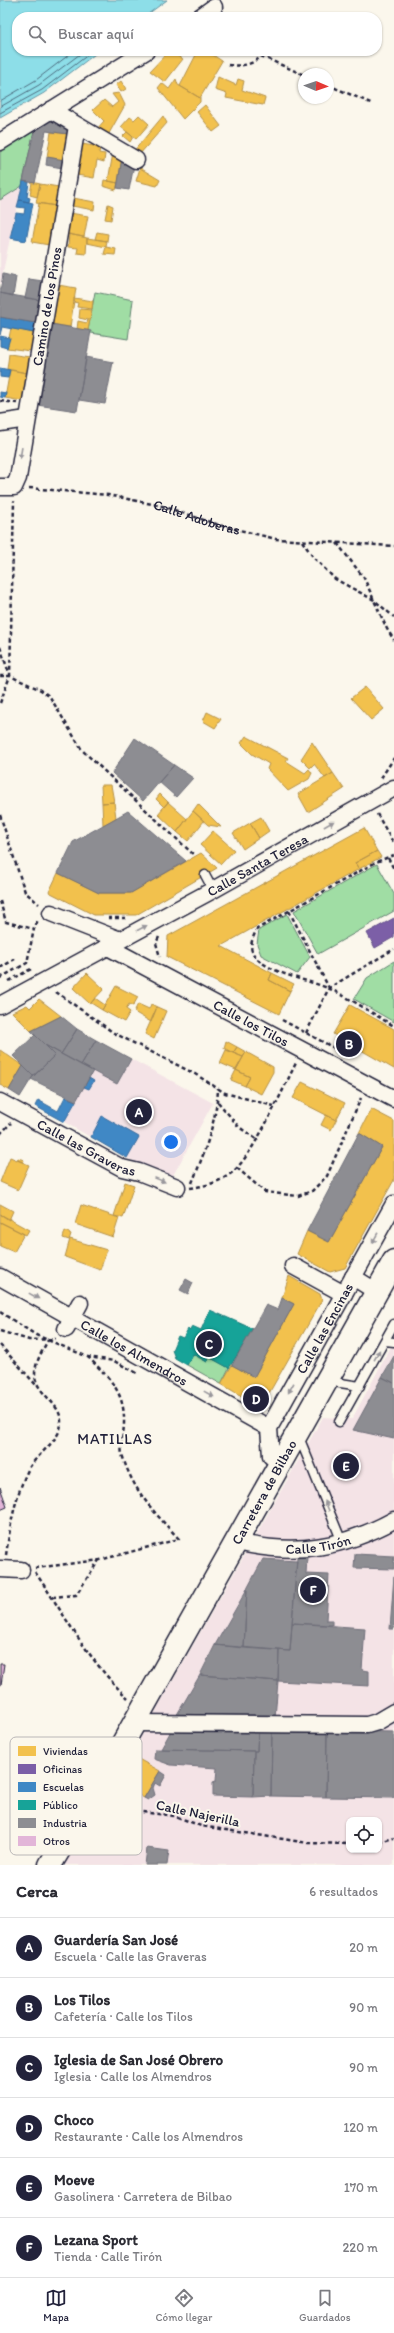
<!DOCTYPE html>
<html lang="es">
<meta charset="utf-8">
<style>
body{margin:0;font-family:Itim,sans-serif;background:#f2f2f3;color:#2b2b33}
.controls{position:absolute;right:12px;bottom:12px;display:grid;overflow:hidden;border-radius:8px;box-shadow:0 1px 3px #0004}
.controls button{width:36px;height:36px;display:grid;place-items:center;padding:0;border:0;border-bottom:1px solid #e1e1e2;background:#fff;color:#2b2b33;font:20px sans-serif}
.compass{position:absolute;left:298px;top:68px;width:36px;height:36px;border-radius:50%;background:#fff;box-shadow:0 1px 3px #0004;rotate:92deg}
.you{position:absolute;left:171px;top:1142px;width:14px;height:14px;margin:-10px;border:3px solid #fff;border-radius:50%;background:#1a73e8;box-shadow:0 0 0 6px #1a73e833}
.badge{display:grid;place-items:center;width:26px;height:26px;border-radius:50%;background:#22223b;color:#fff;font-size:13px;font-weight:700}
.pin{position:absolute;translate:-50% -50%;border:2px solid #fff;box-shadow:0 1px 4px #0006}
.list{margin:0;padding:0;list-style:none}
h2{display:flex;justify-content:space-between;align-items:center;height:52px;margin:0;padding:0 16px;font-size:17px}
h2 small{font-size:13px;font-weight:400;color:#7c7c81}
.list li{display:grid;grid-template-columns:26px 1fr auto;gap:12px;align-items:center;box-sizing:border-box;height:60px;padding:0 16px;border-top:1px solid #e1e1e2}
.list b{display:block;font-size:15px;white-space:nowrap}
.list p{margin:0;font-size:13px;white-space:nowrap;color:#7c7c81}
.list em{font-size:13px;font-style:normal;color:#7c7c81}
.icon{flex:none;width:22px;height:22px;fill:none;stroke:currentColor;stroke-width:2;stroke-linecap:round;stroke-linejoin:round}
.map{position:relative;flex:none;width:394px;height:1865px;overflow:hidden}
.search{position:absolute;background:#fff;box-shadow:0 1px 3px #0004;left:12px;right:12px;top:12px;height:44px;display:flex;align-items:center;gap:10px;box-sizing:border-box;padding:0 14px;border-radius:16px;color:#7c7c81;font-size:15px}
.sheet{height:412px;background:#fff}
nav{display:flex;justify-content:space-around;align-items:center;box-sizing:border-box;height:56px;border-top:1px solid #e1e1e2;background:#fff;font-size:11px;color:#7c7c81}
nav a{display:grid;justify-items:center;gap:2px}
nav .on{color:#22223b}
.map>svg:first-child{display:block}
.built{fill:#f4e3e6;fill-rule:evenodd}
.green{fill:#a0dda4;stroke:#618070}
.water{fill:#8ddee8;stroke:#6293a3}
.homes{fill:#f2c14e;stroke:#b49148}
.offices{fill:#7b5ea7;stroke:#604c87}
.schools{fill:#3f88c5;stroke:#36699c}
.public{fill:#17a398;stroke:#1a7c7c}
.industry{fill:#8d8d92;stroke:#6d6d78}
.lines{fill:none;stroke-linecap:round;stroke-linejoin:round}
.shore{stroke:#4d6d80;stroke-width:1}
.building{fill:#e2b5d8;stroke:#22223b}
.service-casing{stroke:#22223b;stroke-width:11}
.minor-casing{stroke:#22223b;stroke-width:19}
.secondary-casing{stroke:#22223b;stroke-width:25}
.path{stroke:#22223b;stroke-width:2.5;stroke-dasharray:4 3;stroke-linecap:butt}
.service{stroke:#fbf7ec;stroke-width:8}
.minor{stroke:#fbf7ec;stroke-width:16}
.secondary{stroke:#fbf7ec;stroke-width:22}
.oneway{fill:#99979c}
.labels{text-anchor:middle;stroke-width:4;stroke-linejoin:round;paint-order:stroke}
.street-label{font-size:14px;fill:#22223b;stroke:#fbf7ec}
.neighbourhood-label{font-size:15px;letter-spacing:1px;fill:#22223b;stroke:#fbf7ec}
.key{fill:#fbf7ec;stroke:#bab7b7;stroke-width:1}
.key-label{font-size:11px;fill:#22223b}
</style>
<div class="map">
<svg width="394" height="1865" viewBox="0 0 394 1865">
<rect width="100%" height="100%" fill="#fbf7ec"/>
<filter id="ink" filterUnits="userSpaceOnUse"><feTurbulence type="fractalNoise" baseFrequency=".025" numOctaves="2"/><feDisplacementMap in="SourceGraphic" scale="8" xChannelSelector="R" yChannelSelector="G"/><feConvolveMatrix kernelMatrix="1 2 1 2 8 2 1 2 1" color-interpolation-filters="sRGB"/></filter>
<g filter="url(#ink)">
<path class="built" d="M22 186 13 224 0 286V200Z
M131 1059 213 1103 171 1179 127 1158 64 1122 93 1071 117 1084Z
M394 1341V1865H64L110 1791 323 1417 352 1419ZM349 1820H379V1850H349Z"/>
<path class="green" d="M34 131 22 186 0 200V152Z
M95 292 133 300 128 339 91 333 88 330Z
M377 864 394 894V911L318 954 294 911Z
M287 914 310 957 297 974 261 955 257 944 259 930Z
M394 961V1022L354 999 367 978Z
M193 1354 207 1362 209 1357 229 1368 221 1384 187 1365Z"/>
<path class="water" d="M0 0H167L144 17H17V51H99L44 93 0 118Z"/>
<path class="homes" d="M169 51 183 59 165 82 150 71Z
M198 51H207L222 61 200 98 180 86Z
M218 77 236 85 238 79 244 81 242 90 265 98 263 105 226 98 227 94 215 90Z
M176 79 178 85 200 98V102L183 119 158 88 162 83 169 89Z
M121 81 126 89 121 92 116 85Z
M119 93 125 105 107 137 96 130 104 121 93 110 104 100 112 107 118 102 112 94Z
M205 105 221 126 213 132 197 112Z
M139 115 149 124 136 139 121 127 130 117 134 120Z
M163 116 167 123 139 155 133 152Z
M51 132 68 134 64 160 47 157Z
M127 132 133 137 130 142 123 136Z
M82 144 100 147 99 153 105 154 104 162 97 160 94 178 77 175Z
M113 153 122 158 118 183 108 181Z
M140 168 160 180 157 186 136 181Z
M104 180 118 183 116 190 103 186Z
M32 182 40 184 37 197 30 195Z
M40 184 59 187 56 206 36 203Z
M73 198 95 202 94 210 72 206Z
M39 203 56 206 49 245 32 242Z
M108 204 113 206 111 220 105 219Z
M70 213 88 216 84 237 67 234Z
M97 232 108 234 107 241 95 239Z
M69 234 87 238 86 254 77 253 78 248 68 247Z
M87 238 107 241 106 247 87 243Z
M106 247 116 249 115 255 104 254Z
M58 285 76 288 70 327 51 324Z
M74 298 93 301 92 309 77 307 78 303 74 302Z
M80 309 92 310 88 330 77 329 78 321 87 323 88 320 79 318Z
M11 328 34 333 31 351 7 348Z
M9 354 30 357 27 373 7 369Z
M10 370 27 373 23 401 5 398Z
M365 687 384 709 371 720 351 698Z
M207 712 221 719 215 728 203 721Z
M246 736 288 758 286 761 305 773 309 769 312 773 309 779 288 791 267 769 269 764 252 754 241 743Z
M312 742 333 773 325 778 314 764 310 768 301 759Z
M333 773 344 789 308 812 298 794Z
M101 785H111L114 802 102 803Z
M160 794 168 802 164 807 156 799Z
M114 802 116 818 103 825 102 803Z
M168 802 187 819 177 832 158 814Z
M198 804 221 827 208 825 193 811Z
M193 811 204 821 188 841 177 832Z
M261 817 269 831 259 838 250 823Z
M250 823 259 838 243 849 233 833Z
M364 828 377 851 355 863 359 869 221 946 272 973 269 980 290 991 279 1014 167 957 168 936Z
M213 831 234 850 221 864 200 845Z
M377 851 381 857 359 869 355 863Z
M201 853 217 868 136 915H94L49 892 58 873 99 893H131Z
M87 973 104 989 90 1004 73 988Z
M272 973 294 984 290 991 269 980Z
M116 986 138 997 133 1006 129 1004 126 1009 130 1012 124 1022 102 1010Z
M95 998 105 1005 102 1010 91 1003Z
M39 999 61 1016 31 1031 12 1012 27 1005 30 1008Z
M138 1004 149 1009 151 1004 157 1007 151 1022 134 1012Z
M350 1005 394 1029V1069L333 1034Z
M157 1007 166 1011 154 1039 145 1034Z
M226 1041 237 1047 233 1053 224 1048Z
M237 1047 246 1052 243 1057 233 1053Z
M0 1050 23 1066 9 1090 0 1085Z
M226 1050 243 1057 236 1070 220 1063Z
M246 1052 273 1067V1072L261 1094 245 1086 250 1077 236 1070Z
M236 1070 250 1077 245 1086 231 1080Z
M302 1082 345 1103 336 1120 293 1098Z
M371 1109 394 1121V1180L345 1268 330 1272 297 1254 307 1231 329 1242 382 1147 359 1133Z
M326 1115 336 1120 331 1130 321 1125Z
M10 1157 29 1165 18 1190 0 1182Z
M18 1158 24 1160 23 1162 17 1160Z
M125 1182 134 1185 123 1218 114 1216Z
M0 1204 13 1211 9 1220 0 1214Z
M81 1205 119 1218 113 1237 75 1224Z
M0 1214 29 1230 26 1235 0 1222Z
M0 1222 24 1234 14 1252 0 1246Z
M65 1231 71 1234 69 1240 63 1238Z
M70 1239 107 1250 100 1270 65 1257Z
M289 1276 320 1294 322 1300 264 1402 257 1405 221 1384 232 1365 254 1377 294 1304 282 1298Z
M133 1756 160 1771 144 1798 117 1783Z"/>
<path class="offices" d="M394 918V937L375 948 367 933Z"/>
<path class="schools" d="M23 181 29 182 27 197 30 198 29 202 19 200Z
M19 200 33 203 26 241 10 238 16 213 24 214 25 208 17 207Z
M0 317 36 323 34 333 2 327 0 335Z
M0 336 10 338 7 348 0 346Z
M0 368 10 370 8 378 0 377Z
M0 392 6 393 5 398 0 397Z
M89 1078 94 1081 89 1089 84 1087Z
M65 1097 76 1101 64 1122 35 1106 38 1100 58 1111Z
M102 1116 139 1137 127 1158 91 1137Z"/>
<path class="public" d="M210 1310 253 1329 229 1368 209 1357 207 1362 193 1354 187 1365 175 1358 172 1350 178 1336 183 1338 188 1329 190 1331 192 1326 201 1330Z"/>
<path class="industry" d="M54 118 69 126 68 134 46 131 35 183 23 181 34 131Z
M47 157 64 160 62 168 46 165Z
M122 158 134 165 129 190 117 188Z
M3 274 16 277 13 296 0 293Z
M29 279 43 281 40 300 25 298Z
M0 293 40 300 36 323 0 317Z
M51 324 91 331 77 411 37 405Z
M86 357 113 362 105 404 79 400Z
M135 738 174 765 143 801 112 773Z
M174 765 193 778 176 797 159 782Z
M128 811 186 861 131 893H99L58 873 73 842Z
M61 1016 77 1029 61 1054 45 1045 31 1031Z
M77 1029 96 1040 81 1065 61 1054Z
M35 1035 55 1055 33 1076 13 1056Z
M96 1040 131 1059 117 1084 81 1065Z
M45 1045 93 1071 76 1101 31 1079 55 1055Z
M23 1066 33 1076 20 1097 9 1090Z
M359 1133 382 1147 329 1242 307 1231Z
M186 1279 193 1283 188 1294 180 1290Z
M282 1298 294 1304 254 1377 232 1365 266 1305 278 1310Z
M394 1356V1383L382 1377Z
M382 1377 394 1383V1439L353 1430Z
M355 1554 394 1556V1569L354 1568Z
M307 1556 306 1574 329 1575 326 1620H332V1625L292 1623 297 1558Z
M263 1559 297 1561 290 1651 244 1648 247 1589Z
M394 1576V1629H390Z
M247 1589 244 1648 215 1645Z
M292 1623 365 1628 362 1670 369 1671V1686L278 1681 279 1650 290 1651Z
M215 1645 279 1650 278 1681 200 1675Z
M200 1675 278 1681 275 1718H175Z
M172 1729H258L257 1751 161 1749Z
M258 1729 272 1730 271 1796 253 1797 254 1751H257Z
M272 1730 327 1731 326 1797 271 1796Z
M327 1731 394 1732V1798L326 1797Z
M155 1749 254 1751 253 1797 213 1796V1782L216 1781 217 1768 171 1765 154 1759Z
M160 1771 166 1775 160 1786 155 1783 153 1788 155 1795 148 1800 144 1798Z
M147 1848 169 1851 167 1865H145Z"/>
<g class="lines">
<path class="shore" d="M0 101 36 80 74 51
M0 107 39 85 84 51
M0 113 42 90 93 51"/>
</g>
<path class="building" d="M0 1487 7 1507 0 1510Z
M0 1664H4L1 1685H0Z"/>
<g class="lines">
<defs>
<path id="service" d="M205 875 213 890
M385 1341 394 1342
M327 1381 360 1386
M339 1422 394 1324
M299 1437 342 1542"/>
<g id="minor">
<path d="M200 17 214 7"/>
<path d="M51 110 136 160"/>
<path d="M0 142 146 51"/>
<path d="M0 423 27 419"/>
<path id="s2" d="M0 487H14L18 478 77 126"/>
<path d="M51 913 120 940"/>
<path id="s3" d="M108 947 394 1099"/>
<path id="s4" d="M0 1005 213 890 394 788"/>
<path id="s5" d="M0 1102 122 1168 139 1172 177 1187"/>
<path d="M293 1266 344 1294"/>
<path id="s6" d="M0 1277 269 1428"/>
<path d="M353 1277 377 1292"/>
<path d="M66 1329 80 1303"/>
<path id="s7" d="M281 1464 271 1456 269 1428 394 1204"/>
<path id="s8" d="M237 1542C295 1556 343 1548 394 1520"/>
<path d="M0 1569 21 1570"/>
<path d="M134 1723 367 1725 377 1722 394 1712"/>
</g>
<g id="secondary">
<path id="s9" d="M50 1865 110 1766 394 1261"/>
</g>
</defs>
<use href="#service" class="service-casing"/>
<use href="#minor" class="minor-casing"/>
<use href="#secondary" class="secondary-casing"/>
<g class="path">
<path d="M261 56 304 75"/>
<path d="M228 65C241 66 252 66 261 56L260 51"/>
<path d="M328 85 373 104"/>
<path d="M0 401 17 403"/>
<path id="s1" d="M29 488 108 495 162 506 219 525 276 539 394 546"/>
<path d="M302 541 314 558 335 579 374 600 394 617"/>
<path d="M337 543 364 578 387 629 394 640"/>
<path d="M0 647 9 673"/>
<path d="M0 676H10L41 690 50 697 82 750 195 856"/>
<path d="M0 703 10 676 14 501"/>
<path d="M381 778 394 758"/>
<path d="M377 814 394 844"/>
<path d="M0 815 25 892 39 904"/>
<path d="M394 855 376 862 257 929C253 937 248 947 254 955 268 974 310 980 330 989 352 999 373 1014 394 1026"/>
<path d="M388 858 394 869"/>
<path d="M0 901 6 922 34 929"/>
<path d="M289 911 329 988"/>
<path d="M108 918H129"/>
<path d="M159 937 156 943 160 957"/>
<path d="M0 968 15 959"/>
<path d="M0 978 27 963 34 929 38 920"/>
<path d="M9 981 31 969 32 971"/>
<path d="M56 992 114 1033 195 1074 225 1093 274 1106"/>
<path d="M282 1020 351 1057"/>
<path d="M306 1033 329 988 394 949"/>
<path d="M218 1102 239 1127 256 1139"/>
<path d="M0 1134 11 1123"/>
<path d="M237 1168 265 1192 298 1196 312 1191 327 1176 361 1098"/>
<path d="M192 1183C204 1154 217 1120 218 1088"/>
<path d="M190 1188C205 1186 218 1183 230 1174 252 1159 283 1089 296 1063"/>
<path d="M0 1312 36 1335 88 1357 114 1361 137 1373"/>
<path d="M0 1331 29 1340 56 1339"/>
<path d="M0 1345 37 1386"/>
<path d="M6 1555C10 1527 15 1496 28 1470 35 1456 56 1443 60 1429 67 1404 35 1396 35 1374 35 1362 43 1350 48 1340"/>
<path d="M35 1568 100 1560 179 1539C154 1512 132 1490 122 1454 120 1445 124 1433 124 1423 125 1391 109 1378 88 1357"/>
<path d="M35 1572C65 1615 89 1662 128 1698"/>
<path d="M52 1597 76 1595 99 1560"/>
<path d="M109 1802 142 1812 175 1816 201 1826 308 1843 349 1844"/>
<path d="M379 1842 394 1838"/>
</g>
<use href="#service" class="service"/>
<use href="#minor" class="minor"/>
<use href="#secondary" class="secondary"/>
</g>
<defs><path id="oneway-solid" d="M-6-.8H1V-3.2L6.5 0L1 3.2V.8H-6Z"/></defs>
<g class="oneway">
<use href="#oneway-solid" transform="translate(21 453) rotate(99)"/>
<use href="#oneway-solid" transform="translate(329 824) rotate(-30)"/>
<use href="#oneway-solid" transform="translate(142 928) rotate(-28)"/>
<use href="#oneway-solid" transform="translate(160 1180) rotate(22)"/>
<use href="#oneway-solid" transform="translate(375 1238) rotate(119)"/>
<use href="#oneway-solid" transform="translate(34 1296) rotate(29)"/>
<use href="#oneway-solid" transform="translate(377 1355) rotate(-61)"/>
<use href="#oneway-solid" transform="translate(291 1388) rotate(119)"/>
<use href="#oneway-solid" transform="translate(209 1394) rotate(29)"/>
<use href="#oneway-solid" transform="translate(327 1506) rotate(-112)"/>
</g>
</g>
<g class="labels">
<g class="street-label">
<text dy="5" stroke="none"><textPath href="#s2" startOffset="198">Camino de los Pinos</textPath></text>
<text dy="5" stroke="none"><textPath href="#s1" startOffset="171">Calle Adoberas</textPath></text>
<text dy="5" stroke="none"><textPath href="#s4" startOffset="293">Calle Santa Teresa</textPath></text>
<text dy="5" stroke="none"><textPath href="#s3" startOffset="162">Calle los Tilos</textPath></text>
<text dy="5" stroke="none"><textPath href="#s5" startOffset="98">Calle las Graveras</textPath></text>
<text dy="5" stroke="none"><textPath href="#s7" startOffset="155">Calle las Encinas</textPath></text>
<text dy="5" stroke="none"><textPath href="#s6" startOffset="154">Calle los Almendros</textPath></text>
<text dy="5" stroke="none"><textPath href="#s9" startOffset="430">Carretera de Bilbao</textPath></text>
<text dy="5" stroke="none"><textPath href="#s8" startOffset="82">Calle Tirón</textPath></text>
<text transform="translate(198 1813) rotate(12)" y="5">Calle Najerilla</text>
</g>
<g class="neighbourhood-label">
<text x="115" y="1444">MATILLAS</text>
</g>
</g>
<rect x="10" y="1737" width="132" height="118" rx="6" class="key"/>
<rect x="18" y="1746" width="18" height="10" fill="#f2c14e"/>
<rect x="18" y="1764" width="18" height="10" fill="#7b5ea7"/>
<rect x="18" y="1782" width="18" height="10" fill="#3f88c5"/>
<rect x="18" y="1800" width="18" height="10" fill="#17a398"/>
<rect x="18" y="1818" width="18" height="10" fill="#8d8d92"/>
<rect x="18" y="1836" width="18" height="10" fill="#e2b5d8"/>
<g class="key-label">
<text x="43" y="1755">Viviendas</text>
<text x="43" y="1773">Oficinas</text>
<text x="43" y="1791">Escuelas</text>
<text x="43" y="1809">Público</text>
<text x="43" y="1827">Industria</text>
<text x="43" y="1845">Otros</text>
</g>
</svg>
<div class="controls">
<button><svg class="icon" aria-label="locate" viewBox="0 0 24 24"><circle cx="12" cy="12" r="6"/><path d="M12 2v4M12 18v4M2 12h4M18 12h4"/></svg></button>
</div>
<svg class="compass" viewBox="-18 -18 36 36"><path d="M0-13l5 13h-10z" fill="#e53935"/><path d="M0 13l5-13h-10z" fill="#7c7c81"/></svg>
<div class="you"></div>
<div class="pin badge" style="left:139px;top:1112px">A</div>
<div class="pin badge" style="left:349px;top:1044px">B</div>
<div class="pin badge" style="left:209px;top:1344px">C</div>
<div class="pin badge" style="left:256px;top:1399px">D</div>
<div class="pin badge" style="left:346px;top:1466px">E</div>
<div class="pin badge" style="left:313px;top:1590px">F</div>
<div class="search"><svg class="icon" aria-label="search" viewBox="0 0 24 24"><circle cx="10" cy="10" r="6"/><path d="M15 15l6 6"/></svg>Buscar aquí</div>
</div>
<section class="sheet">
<h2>Cerca<small>6 resultados</small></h2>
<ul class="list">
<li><span class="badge">A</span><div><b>Guardería San José</b><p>Escuela · Calle las Graveras</p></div><em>20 m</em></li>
<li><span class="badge">B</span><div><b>Los Tilos</b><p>Cafetería · Calle los Tilos</p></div><em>90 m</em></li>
<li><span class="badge">C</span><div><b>Iglesia de San José Obrero</b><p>Iglesia · Calle los Almendros</p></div><em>90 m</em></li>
<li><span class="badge">D</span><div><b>Choco</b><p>Restaurante · Calle los Almendros</p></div><em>120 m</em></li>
<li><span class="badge">E</span><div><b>Moeve</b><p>Gasolinera · Carretera de Bilbao</p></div><em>170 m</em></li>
<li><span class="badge">F</span><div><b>Lezana Sport</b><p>Tienda · Calle Tirón</p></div><em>220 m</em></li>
</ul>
</section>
<nav>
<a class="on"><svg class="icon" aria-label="map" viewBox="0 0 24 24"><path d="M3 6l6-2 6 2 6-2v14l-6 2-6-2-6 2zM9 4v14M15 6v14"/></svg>Mapa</a>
<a><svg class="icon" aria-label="directions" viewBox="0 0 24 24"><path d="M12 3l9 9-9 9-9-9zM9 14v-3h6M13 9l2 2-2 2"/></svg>Cómo llegar</a>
<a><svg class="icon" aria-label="saved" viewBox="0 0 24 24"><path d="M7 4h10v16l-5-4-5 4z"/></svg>Guardados</a>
</nav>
